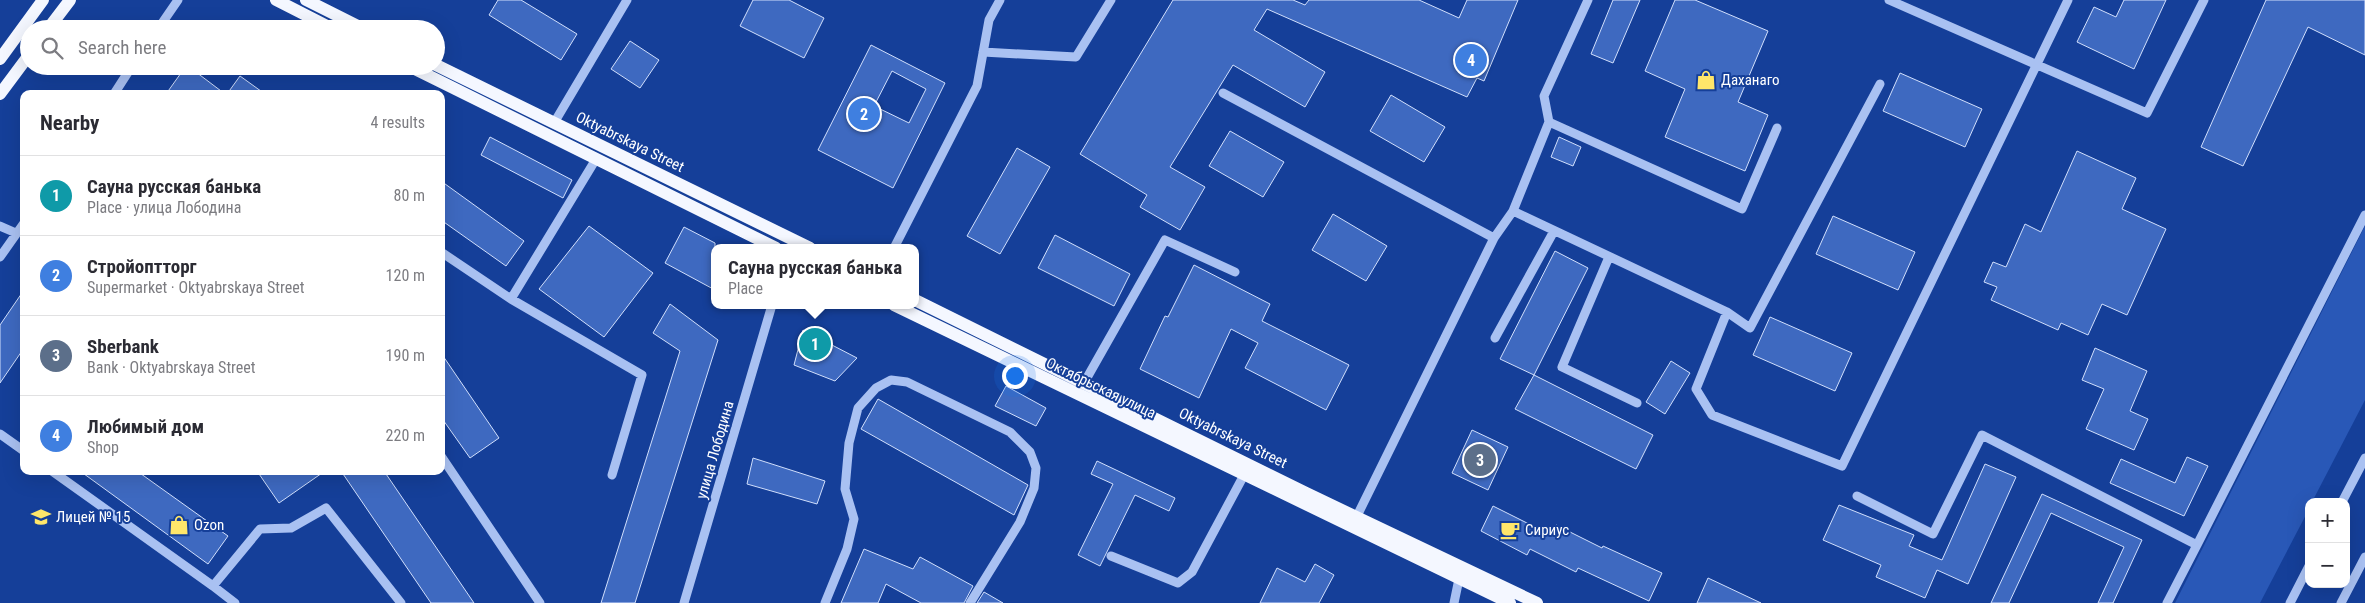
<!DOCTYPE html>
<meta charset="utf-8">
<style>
body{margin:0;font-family:"Roboto Condensed",sans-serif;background:#f2f2f3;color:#2b2b33}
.controls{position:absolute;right:15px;bottom:15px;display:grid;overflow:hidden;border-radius:10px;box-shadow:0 5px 20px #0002}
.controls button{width:45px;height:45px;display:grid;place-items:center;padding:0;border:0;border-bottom:1px solid #e1e1e2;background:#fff;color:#2b2b33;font:25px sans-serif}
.you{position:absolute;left:1014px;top:375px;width:18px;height:18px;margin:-12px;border:4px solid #fff;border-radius:50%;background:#1a73e8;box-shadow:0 0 0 8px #1a73e833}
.badge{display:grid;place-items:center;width:32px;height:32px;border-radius:50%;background:#7c3aed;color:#fff;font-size:16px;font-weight:700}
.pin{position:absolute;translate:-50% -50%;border:2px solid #fff;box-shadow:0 1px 5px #0006}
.popup{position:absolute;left:711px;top:244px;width:208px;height:65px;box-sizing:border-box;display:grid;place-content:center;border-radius:10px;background:#fff;filter:drop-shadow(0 1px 4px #0005);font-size:16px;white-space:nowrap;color:#7c7c81}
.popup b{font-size:19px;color:#2b2b33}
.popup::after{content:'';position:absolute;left:50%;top:100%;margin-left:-10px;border:10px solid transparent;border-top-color:#fff}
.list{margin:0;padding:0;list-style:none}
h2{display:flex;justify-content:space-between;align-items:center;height:65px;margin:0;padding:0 20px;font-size:21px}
h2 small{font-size:16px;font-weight:400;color:#7c7c81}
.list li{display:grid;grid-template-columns:32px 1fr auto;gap:15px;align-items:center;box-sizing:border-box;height:80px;padding:0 20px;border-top:1px solid #e1e1e2}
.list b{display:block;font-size:19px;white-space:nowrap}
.list p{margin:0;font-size:16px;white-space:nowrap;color:#7c7c81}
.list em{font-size:16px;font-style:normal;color:#7c7c81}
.icon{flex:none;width:28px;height:28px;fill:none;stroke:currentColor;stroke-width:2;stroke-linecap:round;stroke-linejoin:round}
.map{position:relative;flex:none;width:2365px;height:603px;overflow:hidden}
.search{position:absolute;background:#fff;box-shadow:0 5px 20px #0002;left:20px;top:20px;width:425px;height:55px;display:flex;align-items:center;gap:12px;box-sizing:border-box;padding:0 18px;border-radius:28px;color:#7c7c81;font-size:19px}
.panel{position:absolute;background:#fff;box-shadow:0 5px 20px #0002;left:20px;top:90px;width:425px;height:385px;border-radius:10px}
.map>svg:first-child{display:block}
.green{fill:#2958b7}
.building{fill:#3e69c0;stroke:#d1dffc;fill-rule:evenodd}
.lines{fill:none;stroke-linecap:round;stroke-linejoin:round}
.minor{stroke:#a9c1f2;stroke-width:9}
.major{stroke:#f4f7ff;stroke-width:12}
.labels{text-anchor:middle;stroke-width:4;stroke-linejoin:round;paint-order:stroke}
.poi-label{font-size:15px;fill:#fff;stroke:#153f99;text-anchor:start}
.street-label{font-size:15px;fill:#fff;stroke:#153f99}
</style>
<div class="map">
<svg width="2365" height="603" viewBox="0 0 2365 603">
<rect width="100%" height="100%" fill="#153f99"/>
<path class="green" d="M2365 226V400L2312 502H2309V509L2260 603H2175Z"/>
<path class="building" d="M498 0H521L577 34 561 60 489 15Z
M753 0H789L824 18 804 58 740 26Z
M1173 0H1293L1305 5 1309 0H1419L1459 18 1467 0H1518L1484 81 1477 78 1467 97 1267 9 1254 30 1325 72 1305 107 1233 65 1170 167 1205 187 1180 230 1140 207 1147 195 1080 154Z
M1613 0H1640L1613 63 1591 54Z
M1675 0H1695L1768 31 1738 102 1768 115 1745 171 1665 137 1685 89 1645 71Z
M2124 0H2166L2134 69 2077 42 2094 7 2116 17Z
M2266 0H2365V55L2308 27 2243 166 2201 147Z
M630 41 659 60 640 88 611 69Z
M871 45 945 83 893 188 818 150ZM892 71 926 89 909 123 874 106Z
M186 66H188L225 94H166Z
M1900 73 1982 109 1965 147 1883 111Z
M240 76 265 94H227Z
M1391 95 1445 127 1424 162 1370 131Z
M1230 131 1284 162 1263 197 1209 166Z
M490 137 572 180 563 198 481 155Z
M1559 137 1581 147 1573 166 1551 157Z
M1017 148 1050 167 1000 254 967 236Z
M2077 151 2136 178 2122 209 2166 229 2127 315 2102 304 2088 335 2061 323 2058 330 1991 300 1997 287 1984 282 1993 262 2006 267 2025 224 2041 232Z
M441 181 524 241 506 266 441 220Z
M1333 214 1387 246 1366 281 1312 250Z
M1833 216 1915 252 1898 290 1816 254Z
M589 226 653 273 604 337 539 289Z
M684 227 715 243V290L665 263Z
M1055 235 1130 274 1114 306 1038 268Z
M1555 251 1588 268 1534 375 1500 359Z
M1194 265 1270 304 1262 321 1349 365 1326 410 1245 368 1258 343 1231 329 1199 398 1140 369 1165 316 1168 317Z
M24 290V348L0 383V325Z
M670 304 718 340 635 603H601L680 351 653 333Z
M1770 317 1852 353 1835 391 1753 355Z
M803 330 857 358 835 381 794 365Z
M2095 348 2147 371 2130 411 2148 419 2134 450 2086 429 2104 389 2082 380Z
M441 353 499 438 470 458 441 417Z
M1671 361 1690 373 1665 414 1646 402Z
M1534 375 1653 435 1636 469 1515 409Z
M1006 386 1046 408 1036 426 995 406Z
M878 399 1028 485 1014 515 861 429Z
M1472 430 1508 447 1488 490 1452 473Z
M2187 457 2208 466 2184 516 2110 483 2121 459 2175 483Z
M753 458 825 481 817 504 747 484Z
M1097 461 1175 498 1169 511 1135 495 1100 566 1078 555 1113 484 1091 474Z
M1985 464 2016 477 1968 584 1937 570 1925 598 1876 577 1881 565 1823 540 1839 505 1914 535 1909 546 1942 560Z
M80 471H137L228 536 208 564Z
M257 471H325L279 503Z
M341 471H384L474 603H431Z
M2042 494 2142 540 2113 603H2098L2124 547 2051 513 2009 603H1991Z
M1493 506 1551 535 1556 525 1602 548 1603 546 1662 573 1649 601 1578 568 1576 572 1530 549 1527 555 1481 531Z
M864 549 913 569 920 557 973 586 964 603H921L886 584 878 603H841Z
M1315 564 1334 575 1319 603H1260L1277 568 1305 582Z
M1708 578 1761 603H1697Z
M984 592 1003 603H977Z"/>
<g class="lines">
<path class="minor" d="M1889 0 2147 113 2204 0
M158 29 178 0
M983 52 1076 57 1111 0
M1223 93 1494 238
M114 94 132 66
M1549 122 1742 209 1777 128
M554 123 627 0
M596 159 511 299 642 375 612 475
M1513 211 1727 312 1750 328 1880 84
M0 226 16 233
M894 248 977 86 989 20 1000 0
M441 252 511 299
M0 257 24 223
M1609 257 1562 367 1637 403
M1727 312 1696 389 1712 415 1842 466 2068 0
M1495 338 1554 231
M1084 383 1165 240 1235 272
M0 434 24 451
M441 456 540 603
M52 471 213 586 260 529 291 528 326 508 401 603
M1857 496 1933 534 1982 435 2197 545 2167 603
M2342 502 2365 458
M1357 516 1494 238 1513 211 1549 122 1544 96 1588 0
M2197 545 2365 215
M1111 556 1178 583 1192 572 1244 475
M213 586 235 603
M684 603 772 305
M825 603 847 549 854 519 845 489 849 443 858 408 876 388 891 380 907 382 1010 432 1030 452 1036 468 1034 488 1020 522 970 603
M1454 603 1460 574
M2290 603 2309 566
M2341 603 2365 557"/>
<path class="major" d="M276 0 333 29
M306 0 364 29
M48 29 70 0
M0 59 43 0
M436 65 810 248
M409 66 776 248
M0 94 29 55
M915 300 1306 493 1537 603
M894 305 1510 603"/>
</g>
<defs>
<symbol id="shop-bare" viewBox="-9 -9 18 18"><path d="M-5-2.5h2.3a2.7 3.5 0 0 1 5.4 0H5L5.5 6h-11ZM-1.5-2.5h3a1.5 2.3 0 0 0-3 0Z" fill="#ffe66a" stroke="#153f99" stroke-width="2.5" paint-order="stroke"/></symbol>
<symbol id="school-bare" viewBox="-9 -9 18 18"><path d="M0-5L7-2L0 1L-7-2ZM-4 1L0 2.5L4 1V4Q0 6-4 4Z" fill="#ffe66a" stroke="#153f99" stroke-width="2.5" paint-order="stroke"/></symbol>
<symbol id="cafe-bare" viewBox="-9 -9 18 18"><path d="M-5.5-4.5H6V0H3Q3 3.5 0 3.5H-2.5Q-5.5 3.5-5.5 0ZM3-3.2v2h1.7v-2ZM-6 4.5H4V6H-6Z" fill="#ffe66a" stroke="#153f99" stroke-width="2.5" paint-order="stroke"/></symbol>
</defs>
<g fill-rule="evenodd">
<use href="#shop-bare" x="1692" y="66" width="28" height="28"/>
<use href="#school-bare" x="27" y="503" width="28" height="28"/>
<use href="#shop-bare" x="165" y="511" width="28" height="28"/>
<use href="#cafe-bare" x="1496" y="516" width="28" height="28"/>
</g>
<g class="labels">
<g class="poi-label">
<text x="1721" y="85">Даханаго</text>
<text x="56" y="522">Лицей № 15</text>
<text x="194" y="530">Ozon</text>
<text x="1525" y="535">Сириус</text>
</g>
<g class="street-label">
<text transform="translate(630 142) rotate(26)" y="5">Oktyabrskaya Street</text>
<text transform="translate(1101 388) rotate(26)" y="5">Октябрьская улица</text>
<text transform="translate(1233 438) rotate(26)" y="5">Oktyabrskaya Street</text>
<text transform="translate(715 450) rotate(-74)" y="5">улица Лободина</text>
</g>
</g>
</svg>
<div class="controls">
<button>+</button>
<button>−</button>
</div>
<div class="you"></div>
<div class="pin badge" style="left:815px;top:344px;background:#0f9aa8">1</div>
<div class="popup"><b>Сауна русская банька</b>Place</div>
<div class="pin badge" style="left:864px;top:114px;background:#3f7fe0">2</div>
<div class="pin badge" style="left:1480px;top:460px;background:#5c6f8a">3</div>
<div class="pin badge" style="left:1471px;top:60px;background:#3f7fe0">4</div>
<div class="search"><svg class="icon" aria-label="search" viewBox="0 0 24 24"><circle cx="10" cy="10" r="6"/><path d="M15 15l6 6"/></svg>Search here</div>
<section class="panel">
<h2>Nearby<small>4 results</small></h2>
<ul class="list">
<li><span class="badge" style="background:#0f9aa8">1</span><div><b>Сауна русская банька</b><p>Place · улица Лободина</p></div><em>80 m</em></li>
<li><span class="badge" style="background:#3f7fe0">2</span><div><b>Стройоптторг</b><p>Supermarket · Oktyabrskaya Street</p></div><em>120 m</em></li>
<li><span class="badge" style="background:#5c6f8a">3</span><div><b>Sberbank</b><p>Bank · Oktyabrskaya Street</p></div><em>190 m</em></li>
<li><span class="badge" style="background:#3f7fe0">4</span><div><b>Любимый дом</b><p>Shop</p></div><em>220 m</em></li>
</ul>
</section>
</div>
